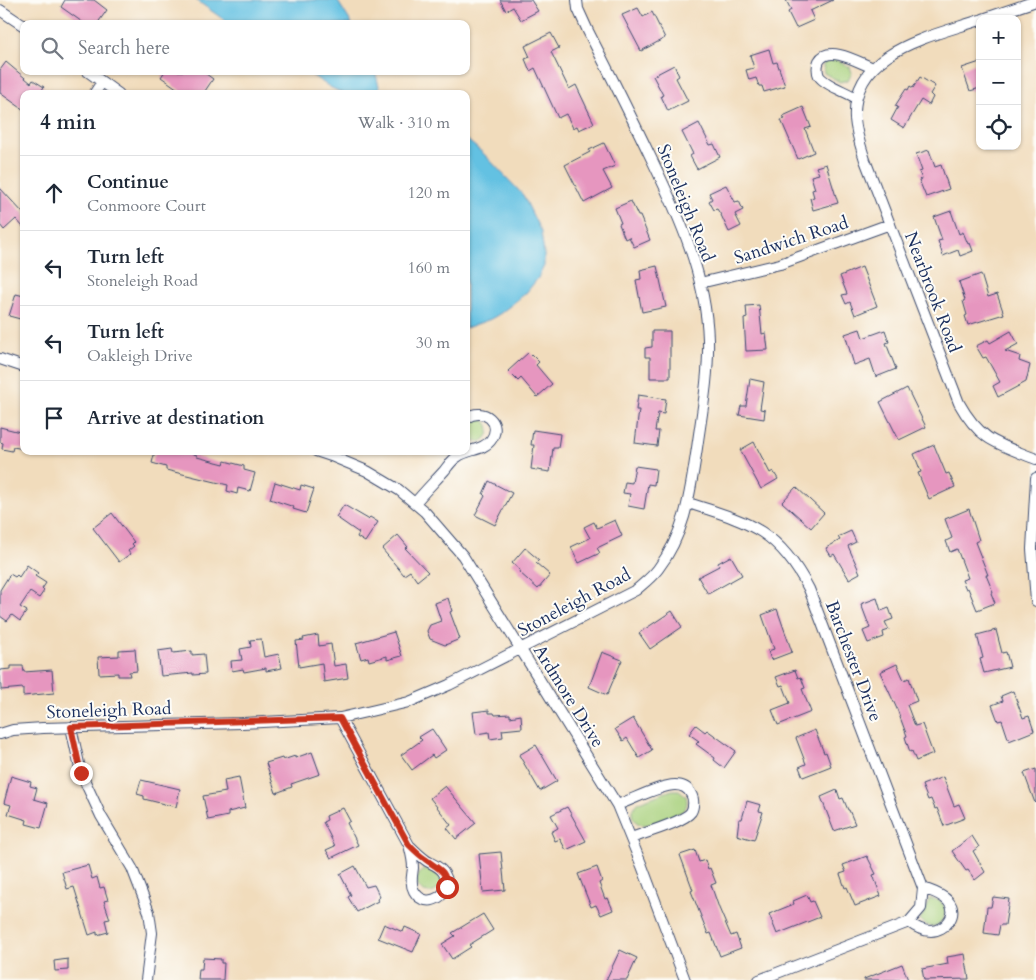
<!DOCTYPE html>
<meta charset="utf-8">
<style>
body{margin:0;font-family:Cardo,serif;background:#f2f2f3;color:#1f2937}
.controls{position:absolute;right:15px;top:15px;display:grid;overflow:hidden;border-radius:10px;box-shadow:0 1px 4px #0004}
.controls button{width:45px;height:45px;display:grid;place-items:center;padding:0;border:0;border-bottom:1px solid #e0e1e3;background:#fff;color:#1f2937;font:25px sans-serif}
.stop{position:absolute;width:15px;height:15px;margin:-11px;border:4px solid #c8321e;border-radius:50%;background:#fff}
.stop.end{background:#c8321e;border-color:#fff;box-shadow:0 1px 5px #0008}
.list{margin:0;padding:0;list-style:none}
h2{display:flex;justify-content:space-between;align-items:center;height:65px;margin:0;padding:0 20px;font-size:21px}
h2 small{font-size:16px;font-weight:400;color:#747a83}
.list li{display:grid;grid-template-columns:32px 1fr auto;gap:15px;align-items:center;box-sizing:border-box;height:75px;padding:0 20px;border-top:1px solid #e0e1e3}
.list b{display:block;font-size:19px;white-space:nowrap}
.list p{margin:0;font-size:16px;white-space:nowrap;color:#747a83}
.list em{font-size:16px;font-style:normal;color:#747a83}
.icon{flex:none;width:28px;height:28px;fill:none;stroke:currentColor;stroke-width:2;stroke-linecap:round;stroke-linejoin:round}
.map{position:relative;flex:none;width:1036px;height:980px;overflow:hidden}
.search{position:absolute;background:#fff;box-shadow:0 1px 4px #0004;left:20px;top:20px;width:450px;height:55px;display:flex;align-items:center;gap:12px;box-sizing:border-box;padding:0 18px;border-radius:10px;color:#747a83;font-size:19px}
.panel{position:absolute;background:#fff;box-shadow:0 1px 4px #0004;left:20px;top:90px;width:450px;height:365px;border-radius:10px}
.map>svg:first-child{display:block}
.green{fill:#a7d07c;stroke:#61806d}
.water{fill:#64c1e2;stroke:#4078a0}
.building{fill:#e696bf}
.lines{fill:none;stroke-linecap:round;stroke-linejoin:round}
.minor-casing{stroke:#3b496c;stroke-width:12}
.minor{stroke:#fff;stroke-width:10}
.route{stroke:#c8321e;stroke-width:6}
.labels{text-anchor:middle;stroke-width:4;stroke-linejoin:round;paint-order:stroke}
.street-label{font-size:18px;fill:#1b2f5e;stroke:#fdfcf7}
</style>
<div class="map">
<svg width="1036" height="980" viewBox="0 0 1036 980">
<rect width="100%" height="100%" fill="#fdfcf7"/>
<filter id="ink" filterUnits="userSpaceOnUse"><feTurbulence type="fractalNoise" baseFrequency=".02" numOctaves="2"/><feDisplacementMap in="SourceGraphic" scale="10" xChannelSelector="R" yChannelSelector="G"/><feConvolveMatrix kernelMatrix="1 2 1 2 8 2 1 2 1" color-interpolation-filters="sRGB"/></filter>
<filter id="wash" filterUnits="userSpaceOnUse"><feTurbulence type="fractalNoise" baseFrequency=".0096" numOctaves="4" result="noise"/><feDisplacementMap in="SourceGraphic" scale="20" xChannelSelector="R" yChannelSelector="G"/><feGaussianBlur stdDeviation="1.12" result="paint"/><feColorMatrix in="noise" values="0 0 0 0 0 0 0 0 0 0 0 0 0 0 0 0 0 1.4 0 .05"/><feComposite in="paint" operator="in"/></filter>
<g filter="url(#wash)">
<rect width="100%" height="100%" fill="#f1dcbc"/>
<path class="green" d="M834 59 850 67 852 73 848 80 840 82 824 73 823 65 825 62Z
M465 430a12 12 0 1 1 24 0a12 12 0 1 1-24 0Z
M672 790H679L686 796C688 803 687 807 682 812 668 817 637 837 632 814V810L639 802Z
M417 881a12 12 0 1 1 24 0a12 12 0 1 1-24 0Z
M929 899C960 897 940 944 920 919L926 910Z"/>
<path class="water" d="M196 0H337L352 24H230Z
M305 71H375L381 94H344L330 87Z
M466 139 484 154 523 195 541 232 544 254V266L538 278 526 293 501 313 491 319 466 328V221L470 204 466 194Z"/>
<g id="blocks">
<path class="building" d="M65 0H94L107 10 97 24H85L61 7Z
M500 0H531L538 11 521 20 513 7 506 11Z
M786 0H833L810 11 814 20 796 28 788 12 791 10Z
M638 8 643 17 652 12 665 38 641 51 622 15Z
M551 33 559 48 551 52 569 89 576 85 594 123 579 130 577 126 573 128 566 114 558 118 535 68 530 71 525 59 530 57 525 46Z
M769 49 773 63 777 62 785 86 764 92 762 86H759L756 78 749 80 746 70 754 68 750 55Z
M6 62 31 83 33 80 44 87 39 94H24V110L0 93V70Z
M980 62V88L970 91 962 68Z
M674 65 679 76 676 78 688 101 668 111 661 96 663 95 653 76Z
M165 71H202L213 79 203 94H185L161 77Z
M920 77 935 86 930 94 933 97 929 105 921 100 904 128 891 120 898 107 895 106 906 89 908 90 910 86 913 88Z
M803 107 811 127 805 129 814 152 798 159 781 120 785 119 783 116Z
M699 123 710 145 714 144 720 157 697 169 690 156 693 154 682 132Z
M604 143 615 166 603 171 612 188 584 203 565 165 590 152 589 150Z
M929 150 935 167 941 165 949 189 926 197 919 180 922 179 919 172 922 171 916 154Z
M826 164 838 203 813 210 810 198 814 197 812 190 815 189 811 176 819 174 816 167Z
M726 185 735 202 739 201 743 210 735 214 741 226 729 232 721 215 717 209 714 210 709 201 712 199 709 193Z
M0 188 24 214V228L16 219 4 230 0 225Z
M631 201 638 216H640L650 240 634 247 629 237 625 239 619 224 621 223 615 208Z
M951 211 959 234 963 232 968 244 970 243 973 251 960 256 958 250 943 256 938 241 942 240 934 217Z
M657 266 666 307 642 312 636 280 641 279 640 270Z
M862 267 877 306 855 315 850 302 846 304 842 295 847 294 840 276Z
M981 274 988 297 997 294 1004 314 968 325 965 316 967 315 963 301 965 300 959 282Z
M16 294 24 296V320L9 316Z
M759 305 762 334 766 333 768 350 746 351 744 319 747 318 746 306Z
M860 329 863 338 885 330 889 342 886 343 896 369 876 377 870 359 854 365 845 334Z
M652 331H670V378H650V357H645V348L652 347Z
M1011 331 1018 344 1005 351 1020 356 1019 361 1030 365 1026 382 998 397 993 386 1000 382 986 357 983 358 976 346 988 340 990 343Z
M529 352 539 362 536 365 552 384 537 397 521 378 518 381 508 371Z
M750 379 764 382 760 409 765 410 764 419 739 415 741 406H746Z
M907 388 926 427 899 440 880 402Z
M638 395 666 399 664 414 658 413 655 431H659L657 446 635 443 639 410H636Z
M0 427 24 433V449L13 447 12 451 2 449 3 443 0 442Z
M533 430 560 434 558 448H553L550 472 531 469 534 445H531Z
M754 442 770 473 773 471 778 479 761 489 740 450Z
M934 445 946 474 949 473 955 487 929 499 918 473 921 472 914 454Z
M155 451H184L197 455V457L224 464 225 461 244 466V470L255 473 250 491 238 488 237 494 227 491 228 485 166 470V467L152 463Z
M635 466 656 469 654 485 648 484 644 509 628 506 630 494 623 493 625 482 632 483Z
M489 481 512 493 495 525 475 515 485 496 483 494Z
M275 482 300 490 301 485 314 489 306 513 293 509 294 507 270 499Z
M796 487 824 513 811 528 782 502Z
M344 505 368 519 370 517 378 522 365 542 357 537 359 533 336 517Z
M969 509 979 540 975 542 988 575H986L993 592 991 593 995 603 977 610 968 588 966 589 962 580 968 578 957 549 950 552 946 541 952 538 945 519Z
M112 513 134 542 132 544 134 546 128 551 130 554 119 562 93 528Z
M615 520 622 536 597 548 600 553 579 563 571 547 590 538 584 527 594 522 597 528Z
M851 531 856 542 848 546 860 573 849 579 834 554 831 556 826 548 840 540 838 537Z
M398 535 408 547 405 548 428 572 417 581 410 571 404 575 382 549Z
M525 548 539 560 536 563 550 575 538 589 519 572 520 570 512 563Z
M731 556 742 575 708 594 698 577 719 566 718 563Z
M27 565 38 573 35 576 46 583 42 589 44 591 39 598 30 592 20 607 27 611 20 621 12 615 7 621 0 616V590L10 574 15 577 17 575 19 577Z
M448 598 452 611 450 612 460 639 445 645 430 639 427 631 430 625 441 621 435 603Z
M877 598 881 611 889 608 893 619 885 622 889 630 883 632 884 637 868 643 863 631 870 628 861 604Z
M777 609 792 652 771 660 768 651 774 649 762 615Z
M672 611 682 627 650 649 639 633Z
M996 630 1002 653 1006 652 1010 667 984 673 980 659 983 658 977 635Z
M394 632 402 656 387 660V656L369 661 368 657 361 659 356 643Z
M318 635 319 646 331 644 334 666 346 664 348 678 324 682 322 663 299 667 296 641 304 640 303 638Z
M261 639 264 657 279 654 282 668 266 671V668L244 672 243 669 232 671 231 661 242 660 240 649 251 647 250 640Z
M135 649 137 671 129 672 130 676H118V673L99 674 98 657 119 656V650Z
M172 649 173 653 192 651V655L204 654 206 674 193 675V673L161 676 158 651Z
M602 652 622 660 607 695 589 687Z
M897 664 904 680 909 678 917 701 907 705 915 726 922 724 933 754 916 761 912 751 910 752 905 737 907 736 897 709 880 672Z
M11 666H23L24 672 52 670 54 693 23 696V688L1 690 0 670 11 669Z
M795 670 798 678 801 677 805 688 802 689 811 712 778 725 772 710 790 703 783 685 780 686 776 677Z
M1013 691 1023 718 1029 716 1034 731 1009 741 1002 720 998 721 992 705 1003 701 1001 696Z
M489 710V713H494L495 715 510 714V717L521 715 522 728 502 730 503 737 490 739 489 732 476 734 473 712Z
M633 718 652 750 639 758 627 738 623 741 615 729Z
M696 725 705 732 707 730 736 751 724 768 714 760 715 758 696 744 699 741 689 734Z
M432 729 446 750 434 758 432 755 412 770 401 755 422 740 419 737Z
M815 730 824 753 826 752 831 766 803 777 799 767 806 764 796 738Z
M536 745 557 781 540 791 519 755Z
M312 752 320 774 291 784 292 787 276 793 266 763 282 758 283 760 295 756V758Z
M1036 769V802L1035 803 1024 773Z
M11 776 31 782 30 786 37 788 34 799 48 803 41 828 26 824 27 820 8 814 11 805 4 803Z
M239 777 245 808 228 812V816L208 820 203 796 226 792 224 780Z
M943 777 954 806 959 804 965 818 944 826 937 808 935 809 931 799 928 800 922 785Z
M141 780 180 789 176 807 144 799V796L137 794Z
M445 786 476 823 456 839 447 828 451 825 430 798Z
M837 790 840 799 843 798 848 810H849L855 824 834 831 821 797Z
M747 801 761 805 759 811 763 812 754 840 737 835 739 819H742Z
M567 807 586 841 566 850 560 839 555 841 551 832 558 828 551 815Z
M343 808 350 821 347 823 358 845 331 858 326 850 335 846 323 822 327 820 326 816Z
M972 836 979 847 973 851 985 872 975 880 968 870 966 871 952 851Z
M695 850 699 862 705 860 708 869 710 868 716 883 711 885 719 908 731 936 736 934 741 948 720 956 711 933 708 934 691 891 693 890 680 855Z
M501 852 505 890 483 892 479 854Z
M867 856 876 874 873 875 881 896 855 906 847 887 845 888 840 874 846 872 843 865Z
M88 865 92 879 97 877 100 888 104 887 108 900 104 901 110 919 105 920 108 932 97 935V932L89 935 74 887 67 889 62 872Z
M355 866 366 887 374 885 380 897 377 899 378 901 357 912 348 897 351 895 340 874Z
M597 867 602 881 599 883 605 899 608 898 613 910 601 915 596 905 591 907 578 874Z
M807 895 810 902 813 901 820 917 777 934 769 914 794 904 793 901Z
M993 897 1009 899 1005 925H1000L998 935 984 933 987 907H991Z
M483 914 493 930 469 945 471 947 452 959 442 944 455 936 452 933Z
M384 924 403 932 405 927 421 934 413 952 378 938Z
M620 950 637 958 627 980H606Z
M965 954 969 979 924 980 922 969 948 964 947 957Z
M203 958 221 959V963H224L223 980H198L199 969H202Z
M68 959V970L55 971 54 961Z
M902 964 908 980H864V979Z"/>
</g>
</g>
<g filter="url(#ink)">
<use href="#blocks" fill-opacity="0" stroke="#3b496c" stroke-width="1"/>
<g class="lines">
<defs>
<path id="minor" d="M0 10 24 26
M983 19 1036 1
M980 20C930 37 851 51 855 119 856 133 861 147 865 160L959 403C980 441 998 444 1036 459
M87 71 119 94
M94 94 102 82
M856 98C847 92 825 85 819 76 817 72 817 65 819 61 829 44 860 63 873 68
M700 283 780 264 890 224
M0 359 24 367
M316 451 331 456 367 471 399 490 425 512 463 556 617 805 642 866 685 980
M1036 478 1032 549 1036 601
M415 503C424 492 434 482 444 471 448 466 452 460 457 457 467 449 483 451 491 440 503 423 484 406 466 418
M688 503C748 522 778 529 809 589L923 888 921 908 909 922 759 980
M340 718 409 845C411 853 413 860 413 868 412 876 410 884 414 891 426 913 458 892 443 872 439 866 432 864 427 861 420 856 415 851 409 845
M71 727 81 773 101 816 132 868 149 912 152 933 146 980
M0 734 13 730 43 728 242 723 340 718 375 710 409 702 449 685 636 590C643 584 652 577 658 569 686 532 690 493 697 448 702 412 709 376 708 339 706 275 679 216 652 160 631 116 610 74 588 31L578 9 577 0
M617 805C632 800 660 785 675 785 682 785 688 788 691 794 694 799 694 807 691 812 684 822 644 833 631 838
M909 922C915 927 923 931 931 931 945 931 960 914 948 901 942 894 931 891 923 888"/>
</defs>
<use href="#minor" class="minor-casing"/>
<use href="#minor" class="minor"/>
</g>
</g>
<g class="lines" filter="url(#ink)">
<path class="route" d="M81 773 71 727 340 718 409 845C414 850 419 855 425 859 438 869 446 869 447 887"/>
</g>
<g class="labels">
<g class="street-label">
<text transform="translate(686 203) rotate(68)" y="6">Stoneleigh Road</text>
<text transform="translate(791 240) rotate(-18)" y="6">Sandwich Road</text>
<text transform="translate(933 292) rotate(69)" y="6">Nearbrook Road</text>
<text transform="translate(574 602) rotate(-28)" y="6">Stoneleigh Road</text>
<text transform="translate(854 661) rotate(69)" y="6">Barchester Drive</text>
<text transform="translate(569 696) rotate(58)" y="6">Ardmore Drive</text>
<text transform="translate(109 710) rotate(-2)" y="6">Stoneleigh Road</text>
</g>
</g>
</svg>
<div class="controls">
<button>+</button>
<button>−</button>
<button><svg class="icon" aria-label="locate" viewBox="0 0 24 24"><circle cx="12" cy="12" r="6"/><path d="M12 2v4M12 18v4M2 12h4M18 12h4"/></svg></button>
</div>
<div class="stop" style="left:447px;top:887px"></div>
<div class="stop end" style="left:81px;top:773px"></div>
<div class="search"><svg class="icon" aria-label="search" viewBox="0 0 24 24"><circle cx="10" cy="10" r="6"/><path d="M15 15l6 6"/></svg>Search here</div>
<section class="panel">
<h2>4 min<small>Walk · 310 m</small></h2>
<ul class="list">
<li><svg class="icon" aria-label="ahead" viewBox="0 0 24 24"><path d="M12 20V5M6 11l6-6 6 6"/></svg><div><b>Continue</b><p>Conmoore Court</p></div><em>120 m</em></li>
<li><svg class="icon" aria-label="left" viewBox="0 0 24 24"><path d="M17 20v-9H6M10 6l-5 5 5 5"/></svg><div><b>Turn left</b><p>Stoneleigh Road</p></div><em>160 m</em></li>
<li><svg class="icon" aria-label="left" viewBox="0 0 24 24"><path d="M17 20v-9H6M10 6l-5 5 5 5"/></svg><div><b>Turn left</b><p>Oakleigh Drive</p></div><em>30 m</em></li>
<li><svg class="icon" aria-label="arrive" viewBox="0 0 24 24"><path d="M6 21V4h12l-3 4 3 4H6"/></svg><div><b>Arrive at destination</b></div></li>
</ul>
</section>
</div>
